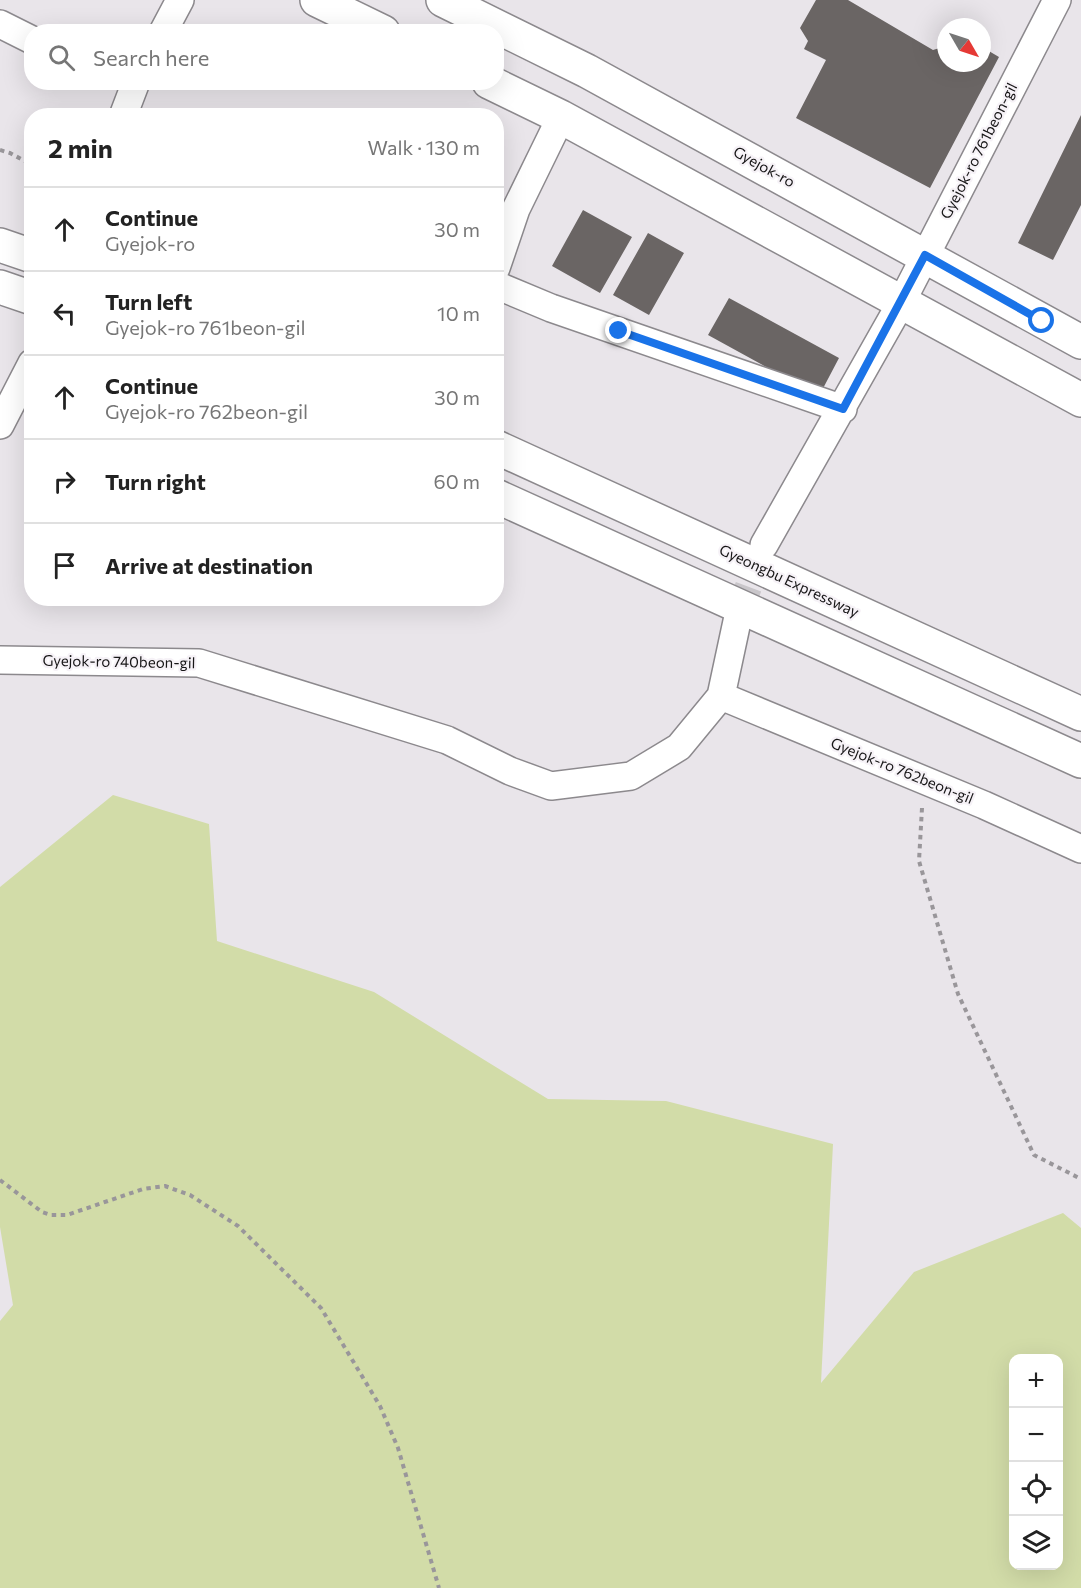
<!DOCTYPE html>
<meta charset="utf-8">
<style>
body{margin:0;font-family:Commissioner,sans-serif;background:#f6f6f6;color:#222}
.controls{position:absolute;right:18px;bottom:18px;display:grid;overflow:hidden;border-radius:12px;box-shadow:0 6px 24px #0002}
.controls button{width:54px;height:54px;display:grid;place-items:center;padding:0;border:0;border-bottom:2px solid #e0e0e0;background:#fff;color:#222;font:30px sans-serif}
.compass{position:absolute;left:937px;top:18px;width:54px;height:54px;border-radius:50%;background:#fff;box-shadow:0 6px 24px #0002;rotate:129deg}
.stop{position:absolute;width:18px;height:18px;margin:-14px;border:4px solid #1a73e8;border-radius:50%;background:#fff}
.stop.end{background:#1a73e8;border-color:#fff;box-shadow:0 2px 6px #0008}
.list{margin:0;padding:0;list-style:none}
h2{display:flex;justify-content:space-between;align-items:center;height:78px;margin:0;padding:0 24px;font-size:26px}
h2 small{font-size:20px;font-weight:400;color:#767676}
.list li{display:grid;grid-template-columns:39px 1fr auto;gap:18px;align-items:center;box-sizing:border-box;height:84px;padding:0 24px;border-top:2px solid #e0e0e0}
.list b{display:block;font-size:22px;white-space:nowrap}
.list p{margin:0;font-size:20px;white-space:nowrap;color:#767676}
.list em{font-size:20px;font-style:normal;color:#767676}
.icon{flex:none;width:33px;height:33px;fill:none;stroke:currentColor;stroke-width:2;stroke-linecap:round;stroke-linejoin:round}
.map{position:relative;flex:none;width:1081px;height:1588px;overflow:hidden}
.search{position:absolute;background:#fff;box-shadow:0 6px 24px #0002;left:24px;top:24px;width:480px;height:66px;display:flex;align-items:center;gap:15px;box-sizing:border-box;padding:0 21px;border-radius:24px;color:#767676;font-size:22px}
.panel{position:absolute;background:#fff;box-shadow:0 6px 24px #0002;left:24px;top:108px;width:480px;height:498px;border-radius:24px}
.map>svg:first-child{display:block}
.green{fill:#d2dca8;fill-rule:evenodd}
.building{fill:#6a6564}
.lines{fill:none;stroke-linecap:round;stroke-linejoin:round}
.street-tunnel{stroke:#c9c6ca;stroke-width:27;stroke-dasharray:27 14;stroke-linecap:butt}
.street-casing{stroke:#8c898d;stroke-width:30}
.secondary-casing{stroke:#8c898d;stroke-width:36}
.highway-casing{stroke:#8c898d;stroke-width:36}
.path{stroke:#99969a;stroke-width:4;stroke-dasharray:4.5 4.5;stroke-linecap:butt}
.street{stroke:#fff;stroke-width:27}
.secondary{stroke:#fff;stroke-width:33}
.highway{stroke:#fff;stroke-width:33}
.route{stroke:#1a73e8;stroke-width:8}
.labels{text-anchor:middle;stroke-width:4.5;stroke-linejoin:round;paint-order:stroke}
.street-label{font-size:15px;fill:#161516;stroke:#f6f2f7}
</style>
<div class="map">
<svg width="1081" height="1588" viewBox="0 0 1081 1588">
<rect width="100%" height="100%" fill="#e9e5ea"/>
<path class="green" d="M113 795 209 824 217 941 374 992 548 1099 666 1101 833 1144 821 1383 914 1272 1063 1213 1081 1228V1588H0V1321L13 1305 0 1227V887ZM1014 1358H1058V1566H1014Z"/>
<path class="building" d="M816 0H848L933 50 946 46V63H982V47L999 57 930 188 796 118 826 60 804 49 808 41 800 28Z
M1081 115V205L1053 260 1018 243Z
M583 210 632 237 600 293 552 266Z
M648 233 684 253 649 315 613 295Z
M729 298 839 358 819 396 708 335Z"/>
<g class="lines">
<path class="street-tunnel" d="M739 612 763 548"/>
<defs>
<path id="street" d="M0 24 32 40
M163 32 180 0
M123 116 136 82
M496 268 516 209 561 117
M496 285 551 308 843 409
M0 425 32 363
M764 545 901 303 1057 0
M739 612 721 696 984 805 1081 849
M0 660 199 663 447 740 510 771 551 786 631 776 679 747 721 696"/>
<path id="secondary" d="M317 0 383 32
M443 0 587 71 1081 342
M489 82 561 117 1081 400"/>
<path id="highway" d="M0 245 32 256
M0 287 32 298
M496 447 1081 714
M496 496 1081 761"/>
</defs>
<use href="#street" class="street-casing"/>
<use href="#secondary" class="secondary-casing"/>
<use href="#highway" class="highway-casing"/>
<path class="path" d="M0 150 10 153 32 165
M922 808 919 861 958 994 1034 1155 1081 1179
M0 1180 42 1212 51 1215H67L143 1189 165 1186 190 1195 238 1226 321 1308 380 1406 398 1448 439 1588"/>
<use href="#street" class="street"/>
<use href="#secondary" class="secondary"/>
<use href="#highway" class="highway"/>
</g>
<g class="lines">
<path class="route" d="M619 331 843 409 925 255 1042 321"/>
</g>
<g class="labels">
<g class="street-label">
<text transform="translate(979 151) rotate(-63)" y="5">Gyejok-ro 761beon-gil</text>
<text transform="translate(764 167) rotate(29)" y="5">Gyejok-ro</text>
<text transform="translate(789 581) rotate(25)" y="5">Gyeongbu Expressway</text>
<text transform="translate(119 662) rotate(1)" y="5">Gyejok-ro 740beon-gil</text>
<text transform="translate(902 771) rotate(22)" y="5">Gyejok-ro 762beon-gil</text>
</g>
</g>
</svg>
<div class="controls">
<button>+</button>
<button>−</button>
<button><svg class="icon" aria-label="locate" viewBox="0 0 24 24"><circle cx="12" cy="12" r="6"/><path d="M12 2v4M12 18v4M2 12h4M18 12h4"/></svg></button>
<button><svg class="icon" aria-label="layers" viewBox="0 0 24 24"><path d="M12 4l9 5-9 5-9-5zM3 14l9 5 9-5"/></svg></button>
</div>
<svg class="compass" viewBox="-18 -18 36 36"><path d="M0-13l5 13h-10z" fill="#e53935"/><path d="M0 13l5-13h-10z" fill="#767676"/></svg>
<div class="stop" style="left:1042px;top:321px"></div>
<div class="stop end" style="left:619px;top:331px"></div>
<div class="search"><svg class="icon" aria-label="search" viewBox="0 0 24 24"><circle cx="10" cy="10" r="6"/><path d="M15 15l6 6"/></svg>Search here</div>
<section class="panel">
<h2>2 min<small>Walk · 130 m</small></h2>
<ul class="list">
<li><svg class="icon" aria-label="ahead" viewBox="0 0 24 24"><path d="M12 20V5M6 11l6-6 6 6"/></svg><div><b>Continue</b><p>Gyejok-ro</p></div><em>30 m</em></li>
<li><svg class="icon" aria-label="left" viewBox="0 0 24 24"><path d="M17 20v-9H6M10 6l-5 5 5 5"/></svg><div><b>Turn left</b><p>Gyejok-ro 761beon-gil</p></div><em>10 m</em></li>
<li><svg class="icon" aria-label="ahead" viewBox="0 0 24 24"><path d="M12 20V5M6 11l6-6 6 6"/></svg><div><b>Continue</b><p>Gyejok-ro 762beon-gil</p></div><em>30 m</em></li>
<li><svg class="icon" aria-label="right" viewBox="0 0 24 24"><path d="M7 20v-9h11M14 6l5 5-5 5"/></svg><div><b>Turn right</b></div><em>60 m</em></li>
<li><svg class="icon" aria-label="arrive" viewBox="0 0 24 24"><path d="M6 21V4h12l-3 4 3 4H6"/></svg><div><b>Arrive at destination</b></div></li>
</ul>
</section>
</div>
